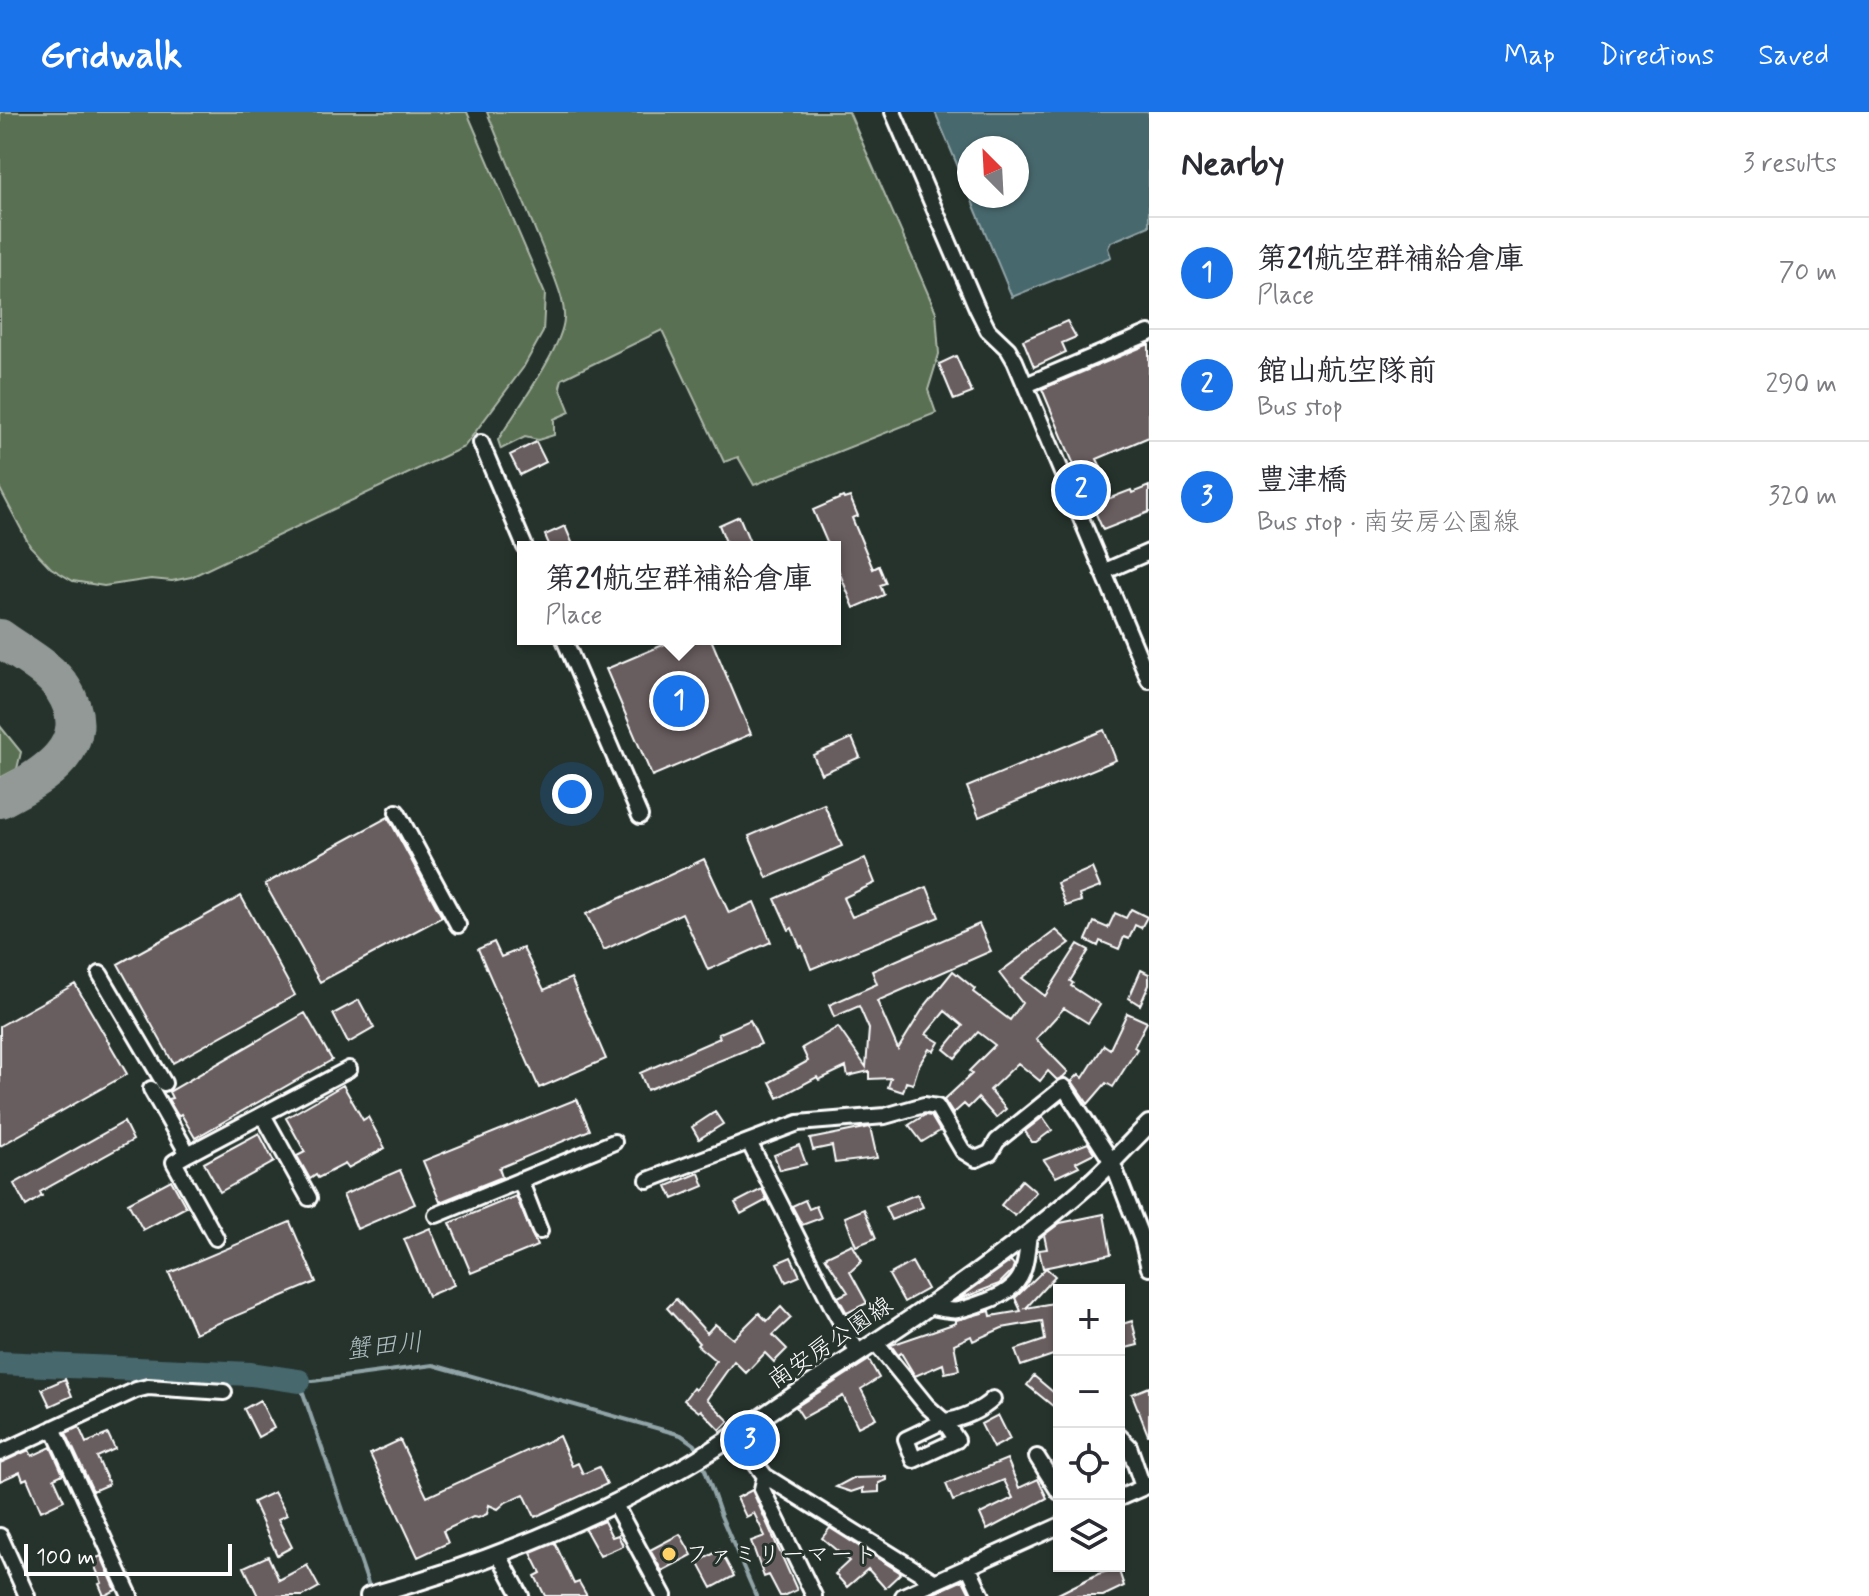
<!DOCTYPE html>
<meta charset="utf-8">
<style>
body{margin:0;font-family:Mynerve,"Klee One",sans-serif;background:#f7f7f7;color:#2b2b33}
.controls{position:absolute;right:24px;bottom:24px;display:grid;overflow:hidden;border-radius:0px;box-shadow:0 2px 6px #0004}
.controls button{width:72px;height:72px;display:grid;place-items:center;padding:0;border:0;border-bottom:2px solid #e1e1e2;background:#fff;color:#2b2b33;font:40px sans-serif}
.compass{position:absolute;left:957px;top:24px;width:72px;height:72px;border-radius:50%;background:#fff;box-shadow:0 2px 6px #0004;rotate:336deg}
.scale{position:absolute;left:24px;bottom:20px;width:208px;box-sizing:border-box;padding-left:8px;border:4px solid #fff;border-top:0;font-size:22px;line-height:28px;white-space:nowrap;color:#fff;-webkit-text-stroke:6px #26332d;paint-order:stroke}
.you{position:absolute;left:572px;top:682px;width:28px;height:28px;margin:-20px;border:6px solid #fff;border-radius:50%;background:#1a73e8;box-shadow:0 0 0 12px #1a73e833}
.badge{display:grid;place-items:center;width:52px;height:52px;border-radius:50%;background:#1a73e8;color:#fff;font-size:26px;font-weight:700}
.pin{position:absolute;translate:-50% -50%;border:4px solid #fff;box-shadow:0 2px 8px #0006}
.popup{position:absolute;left:517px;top:429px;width:324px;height:104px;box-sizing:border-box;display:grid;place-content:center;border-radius:0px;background:#fff;filter:drop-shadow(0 2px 6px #0005);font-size:26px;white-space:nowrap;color:#7c7c81}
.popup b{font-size:30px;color:#2b2b33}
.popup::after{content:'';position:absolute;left:50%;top:100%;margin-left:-16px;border:16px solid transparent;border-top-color:#fff}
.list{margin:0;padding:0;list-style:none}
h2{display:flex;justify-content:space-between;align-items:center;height:104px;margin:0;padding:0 32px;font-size:34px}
h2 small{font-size:26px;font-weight:400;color:#7c7c81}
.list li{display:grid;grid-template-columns:52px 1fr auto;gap:24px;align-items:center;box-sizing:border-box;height:112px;padding:0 32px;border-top:2px solid #e1e1e2}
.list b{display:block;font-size:30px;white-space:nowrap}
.list p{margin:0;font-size:26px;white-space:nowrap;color:#7c7c81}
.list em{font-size:26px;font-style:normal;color:#7c7c81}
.icon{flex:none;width:44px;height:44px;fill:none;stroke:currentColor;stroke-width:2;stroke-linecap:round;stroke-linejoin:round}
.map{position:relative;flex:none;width:1149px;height:1484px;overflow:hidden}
header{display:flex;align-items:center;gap:48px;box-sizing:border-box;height:112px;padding:0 40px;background:#1a73e8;color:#fff}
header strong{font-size:38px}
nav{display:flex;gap:44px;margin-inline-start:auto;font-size:28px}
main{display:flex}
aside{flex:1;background:#fff}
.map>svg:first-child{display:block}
.green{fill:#5a7053;stroke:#acb8a9;stroke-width:2}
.water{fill:#47676d;stroke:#91a4a7;stroke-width:2}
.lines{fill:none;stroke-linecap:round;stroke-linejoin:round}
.stream{stroke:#91a4a7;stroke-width:4}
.river{stroke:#47676d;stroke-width:24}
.taxiway{stroke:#929996;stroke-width:38}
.building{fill:#685d5f;stroke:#fff;stroke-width:2}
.minor-casing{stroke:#fff;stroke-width:20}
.major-casing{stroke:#fff;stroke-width:22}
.minor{stroke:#26332d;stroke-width:14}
.major{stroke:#26332d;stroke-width:16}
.poi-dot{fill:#ffd166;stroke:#26332d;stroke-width:3}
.labels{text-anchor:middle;stroke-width:6;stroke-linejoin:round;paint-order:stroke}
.street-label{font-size:24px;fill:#fff;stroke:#26332d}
.poi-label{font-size:24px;fill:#fff;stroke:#26332d;text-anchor:start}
.water-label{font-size:26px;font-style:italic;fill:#acbbbd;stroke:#26332d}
</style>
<header>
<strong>Gridwalk</strong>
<nav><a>Map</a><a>Directions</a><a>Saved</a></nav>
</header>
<main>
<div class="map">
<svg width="1149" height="1484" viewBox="0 0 1149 1484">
<rect width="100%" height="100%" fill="#26332d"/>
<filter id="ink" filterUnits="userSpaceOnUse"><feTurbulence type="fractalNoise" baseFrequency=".0125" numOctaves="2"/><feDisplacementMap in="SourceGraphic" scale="16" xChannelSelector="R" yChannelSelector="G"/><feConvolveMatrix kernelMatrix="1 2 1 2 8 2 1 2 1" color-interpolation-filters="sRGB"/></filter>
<g filter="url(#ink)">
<path class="green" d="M0 0H467L545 182 543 220 523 256 464 335 191 465 172 469 151 467 104 474 73 469 51 456 30 434 0 377Z
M487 0H849L936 200 939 242 928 278 936 301 754 373 738 345 724 350 662 218 562 267 560 275 570 300 554 307V323L538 328 525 325 501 337 498 328C515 300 562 237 564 207 565 192 559 178 554 164Z
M0 614 21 640 17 657 0 666Z"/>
<path class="water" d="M935 0H1149V114L1111 130 1108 136 1111 145 1012 185 970 84H1017V36H969V81Z"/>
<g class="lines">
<path class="stream" d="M702 1349 721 1404 756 1484
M371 1480 299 1269H313L433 1253 681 1323 695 1333 699 1341"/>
<path class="river" d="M0 1251 251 1262 299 1269"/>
<path class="taxiway" d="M0 526C20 541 49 555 63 577 99 633 43 665 0 687"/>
</g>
<path class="building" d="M1067 209 1076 225 1062 231 1066 240 1034 255 1023 228Z
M1149 232V325L1097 347 1101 355 1079 365 1042 277Z
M956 244 972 281 954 288 939 252Z
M536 330 546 350 520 363 510 343Z
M1149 374V400L1103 418 1092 393 1131 378 1132 381Z
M843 385 844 387 850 385 858 404 852 406 873 457 879 454 886 471 880 473 884 483 854 496 835 450V435H829L813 398Z
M739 404 752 435H728L719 413Z
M565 414 574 435H550L545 423Z
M677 527H711L751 622 652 664 606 557Z
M1104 618 1116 648 979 705 967 675Z
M852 626 860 645 821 662 813 643Z
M824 692 842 734 767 766 749 724Z
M388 705 442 805 320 870 265 772Z
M865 746 875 771 843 786 852 805 927 775 939 805 811 857 802 834 800 835 792 816 789 818 775 787Z
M704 747 729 801 754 790 771 830 708 858 682 801 604 838 586 802Z
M1092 756 1100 775 1079 783 1081 789 1066 794 1057 771Z
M241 784 295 883 173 951 118 852Z
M1131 797 1147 805 1141 816 1135 813 1129 827 1124 825 1119 837 1100 829 1098 834 1086 828 1094 810 1108 816 1115 801 1126 806Z
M979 812 991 839 877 889 898 937 924 895 953 859 975 877 973 880 1010 908 1022 891 999 861 1056 818 1070 831 1022 866 1045 884 1078 832 1089 838 1070 869 1073 871 1071 874 1100 893 1088 911 1064 896 1036 927 1068 960 1063 965 1057 968 1048 959 1040 969 1018 951 990 978 1006 997 996 1006 978 986 968 996 964 992 953 1002 944 988 972 962 969 959 995 933 978 920 955 946 944 937 963 914 945 899 926 922 939 930 934 939 929 937 919 953 913 972 906 970 903 980 888 975 891 966 869 967V959L848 964 846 955 819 968 817 965 778 986 770 970 808 949 802 936 838 915 866 955 869 917 859 894 834 905 829 893 877 872 872 859Z
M494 830 501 845 523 836 544 878 571 866 606 947 539 976 478 837Z
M1141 858 1149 862V873L1140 893 1129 886Z
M75 872 127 962 0 1034V914Z
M359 888 374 916 348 931 333 902Z
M305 901 332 948 195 1026 181 1002 178 1004 168 987 172 986 169 980Z
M1127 901 1147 910 1134 935 1137 937 1113 975 1106 971 1088 992 1072 969 1079 962 1083 966 1104 933 1110 937Z
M750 908 761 932 647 978 640 961 720 926 718 922Z
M343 973 363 1008 368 1005 385 1036 348 1056 345 1052 318 1066 316 1063 310 1067 297 1044 305 1040 286 1006Z
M577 987 590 1018 499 1056 502 1065 440 1090 423 1049Z
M715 1000 723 1012 699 1027 692 1015Z
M925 1003 931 1004 940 1019 922 1030 909 1013Z
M1043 1005 1052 1018 1036 1030H1032L1025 1019Z
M124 1010 133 1028 40 1080 42 1084 26 1094 14 1072Z
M870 1015 877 1046 835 1051 832 1034 813 1038 810 1027Z
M259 1021 274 1050 220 1080 204 1051Z
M1088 1031 1094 1041 1076 1050 1079 1054 1056 1065 1044 1048Z
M799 1033 806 1052 780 1058 774 1043Z
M400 1058 415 1092 357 1117 343 1083Z
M699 1061 704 1074 673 1087 667 1074Z
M171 1068 186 1095 143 1118 128 1091Z
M1022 1068 1036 1080 1015 1104 1001 1093Z
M762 1077 767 1088 741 1102 735 1091Z
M917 1082 923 1095 891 1108 885 1095Z
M516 1084 537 1134 471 1161 450 1111Z
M805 1088 809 1097 816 1094 821 1106 802 1113 792 1094Z
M864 1097 876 1126 856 1134 845 1105Z
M1104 1102 1111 1142 1043 1156 1039 1138 1047 1137 1044 1123 1060 1111Z
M290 1110 316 1170 195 1221 169 1161Z
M430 1116 454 1173 428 1184 404 1127Z
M852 1132 862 1149 850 1160 867 1191 847 1201 838 1185 848 1180 825 1145Z
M791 1145 800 1164 786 1170 777 1151Z
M1011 1149 1014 1153 1012 1159 999 1172 957 1188Z
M912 1150 927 1177 904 1190 889 1163Z
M1046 1156 1055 1164 1026 1196 1059 1190V1241L1021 1254 1015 1238 1045 1228 1042 1209 1002 1216 973 1229 971 1224 954 1232 959 1258 945 1261 943 1252 915 1264 901 1241 898 1243 891 1233 956 1211V1208L990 1199 991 1204 1021 1199 1015 1186Z
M676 1187 707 1221 715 1212 733 1227 759 1201 767 1209 781 1195 791 1206 773 1223 787 1237 774 1250 765 1241 746 1261 734 1249 707 1287 729 1309 720 1318 701 1298 699 1300 684 1288 693 1276 695 1278 716 1249 697 1233 699 1231 667 1196Z
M1132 1209 1138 1233 1122 1237 1119 1213Z
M869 1248 879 1266 861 1277 876 1306 858 1315 843 1284 803 1306 796 1295Z
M1034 1264 1059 1285V1299L1027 1273Z
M65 1267 72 1284 50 1294 42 1277Z
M1149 1275V1323H1148L1132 1282Z
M260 1288 274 1316 258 1325 244 1297Z
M998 1303 1010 1327 993 1336 981 1312Z
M79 1315 86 1331 108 1322 115 1337 97 1345 109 1372 93 1379 66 1321Z
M559 1324 572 1354 578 1351 583 1362 599 1355 607 1372 535 1405 524 1382 506 1390 498 1397 489 1393 487 1402 478 1406 473 1405 443 1419 448 1431 418 1445 370 1342 400 1328 427 1385Z
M51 1335 63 1362 54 1366 64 1388 41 1399 27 1366 23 1368 20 1360 0 1369V1351L29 1338 32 1344Z
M1007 1347 1019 1376 1038 1367 1047 1386 987 1418 980 1402 1013 1386 1004 1368 953 1389 946 1372Z
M887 1365V1368L879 1371V1380L863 1381V1376L851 1380 836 1375 853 1366Z
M752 1378 797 1478 784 1484H780L769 1463 764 1465 751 1429 765 1424 754 1401 746 1405 737 1386Z
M274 1380 287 1403 278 1407 292 1435 277 1443 253 1390Z
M604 1409 612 1425 618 1423 623 1434 600 1444 585 1417Z
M830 1416 901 1461 885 1476 868 1457 847 1475 835 1462 849 1449 822 1426Z
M680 1422 692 1443 662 1459 650 1438Z
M555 1431 574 1472 579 1470 587 1484H545L535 1464 541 1461 531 1441Z
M720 1438 734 1464 712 1476 698 1450Z
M101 1444 116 1478 104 1484 99 1472 102 1471 92 1448Z
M268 1444 279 1468 307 1453 319 1475 303 1484H258L244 1455Z
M1118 1456 1124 1474 1103 1484H1054L1098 1462Z
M963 1468 971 1484H927L939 1479Z"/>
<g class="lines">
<defs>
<path id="minor" d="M893 0 977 196 988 218 1008 237 1015 249 1149 568
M1026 273 1149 221
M481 331 525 435
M1103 460 1149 440
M564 527 640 704
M397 700 458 813
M100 862 164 971
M151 977 188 1042 349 957
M263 1003 309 1086
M749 1030 833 1196 858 1241
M188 1042 174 1050 216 1126
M520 1068 540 1119
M648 1068 798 1011 885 1004 924 993 937 995 963 1039 976 1047 990 1041 997 1029 1064 975 1112 1050 1142 1127 1149 1156
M436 1103 614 1030
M927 1194C959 1201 956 1200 987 1189 1025 1175 1025 1158 1029 1121
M875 1230 927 1294 944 1309 957 1328 914 1348 906 1327 944 1309C960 1308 982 1298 993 1287
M53 1316 130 1484
M735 1324 765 1364 935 1470
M1119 1324 1129 1334 1143 1375
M0 1341 136 1278 148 1275 224 1280
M1037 1345 1059 1380
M765 1364 762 1377 814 1484
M1119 1386 1149 1373
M614 1391 664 1484
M0 1424 27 1484
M499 1443 521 1484
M968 1454 982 1484
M903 1484 1059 1414"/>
<path id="major" d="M369 1484C478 1454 583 1412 682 1356 730 1329 773 1296 819 1267 912 1207 1006 1145 1089 1072 1110 1053 1129 1032 1149 1012"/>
</defs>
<use href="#minor" class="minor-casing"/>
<use href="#major" class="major-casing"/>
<use href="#minor" class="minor"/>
<use href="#major" class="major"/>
</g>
</g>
<circle class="poi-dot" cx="669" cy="1442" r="8"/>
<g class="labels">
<g class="street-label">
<text transform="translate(830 1230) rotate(-34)" y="8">南安房公園線</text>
</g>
<g class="poi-label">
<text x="685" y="1450">ファミリーマート</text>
</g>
<g class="water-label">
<text transform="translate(384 1233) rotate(-6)" y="9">蟹田川</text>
</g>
</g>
</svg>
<div class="controls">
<button>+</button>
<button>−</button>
<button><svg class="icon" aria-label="locate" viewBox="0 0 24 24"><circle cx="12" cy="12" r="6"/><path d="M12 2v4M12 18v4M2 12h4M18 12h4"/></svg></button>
<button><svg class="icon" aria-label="layers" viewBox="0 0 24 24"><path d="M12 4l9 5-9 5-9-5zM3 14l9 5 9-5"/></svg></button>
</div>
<svg class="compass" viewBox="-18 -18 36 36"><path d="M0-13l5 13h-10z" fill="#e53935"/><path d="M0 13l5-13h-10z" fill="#7c7c81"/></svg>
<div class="scale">100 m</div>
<div class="you"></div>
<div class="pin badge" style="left:679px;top:589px">1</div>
<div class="popup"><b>第21航空群補給倉庫</b>Place</div>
<div class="pin badge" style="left:1081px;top:378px">2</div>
<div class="pin badge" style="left:750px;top:1328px">3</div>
</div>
<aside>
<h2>Nearby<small>3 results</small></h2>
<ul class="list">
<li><span class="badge">1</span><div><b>第21航空群補給倉庫</b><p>Place</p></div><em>70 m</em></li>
<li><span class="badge">2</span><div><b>館山航空隊前</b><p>Bus stop</p></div><em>290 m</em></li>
<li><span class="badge">3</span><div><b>豊津橋</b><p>Bus stop · 南安房公園線</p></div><em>320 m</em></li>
</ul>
</aside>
</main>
